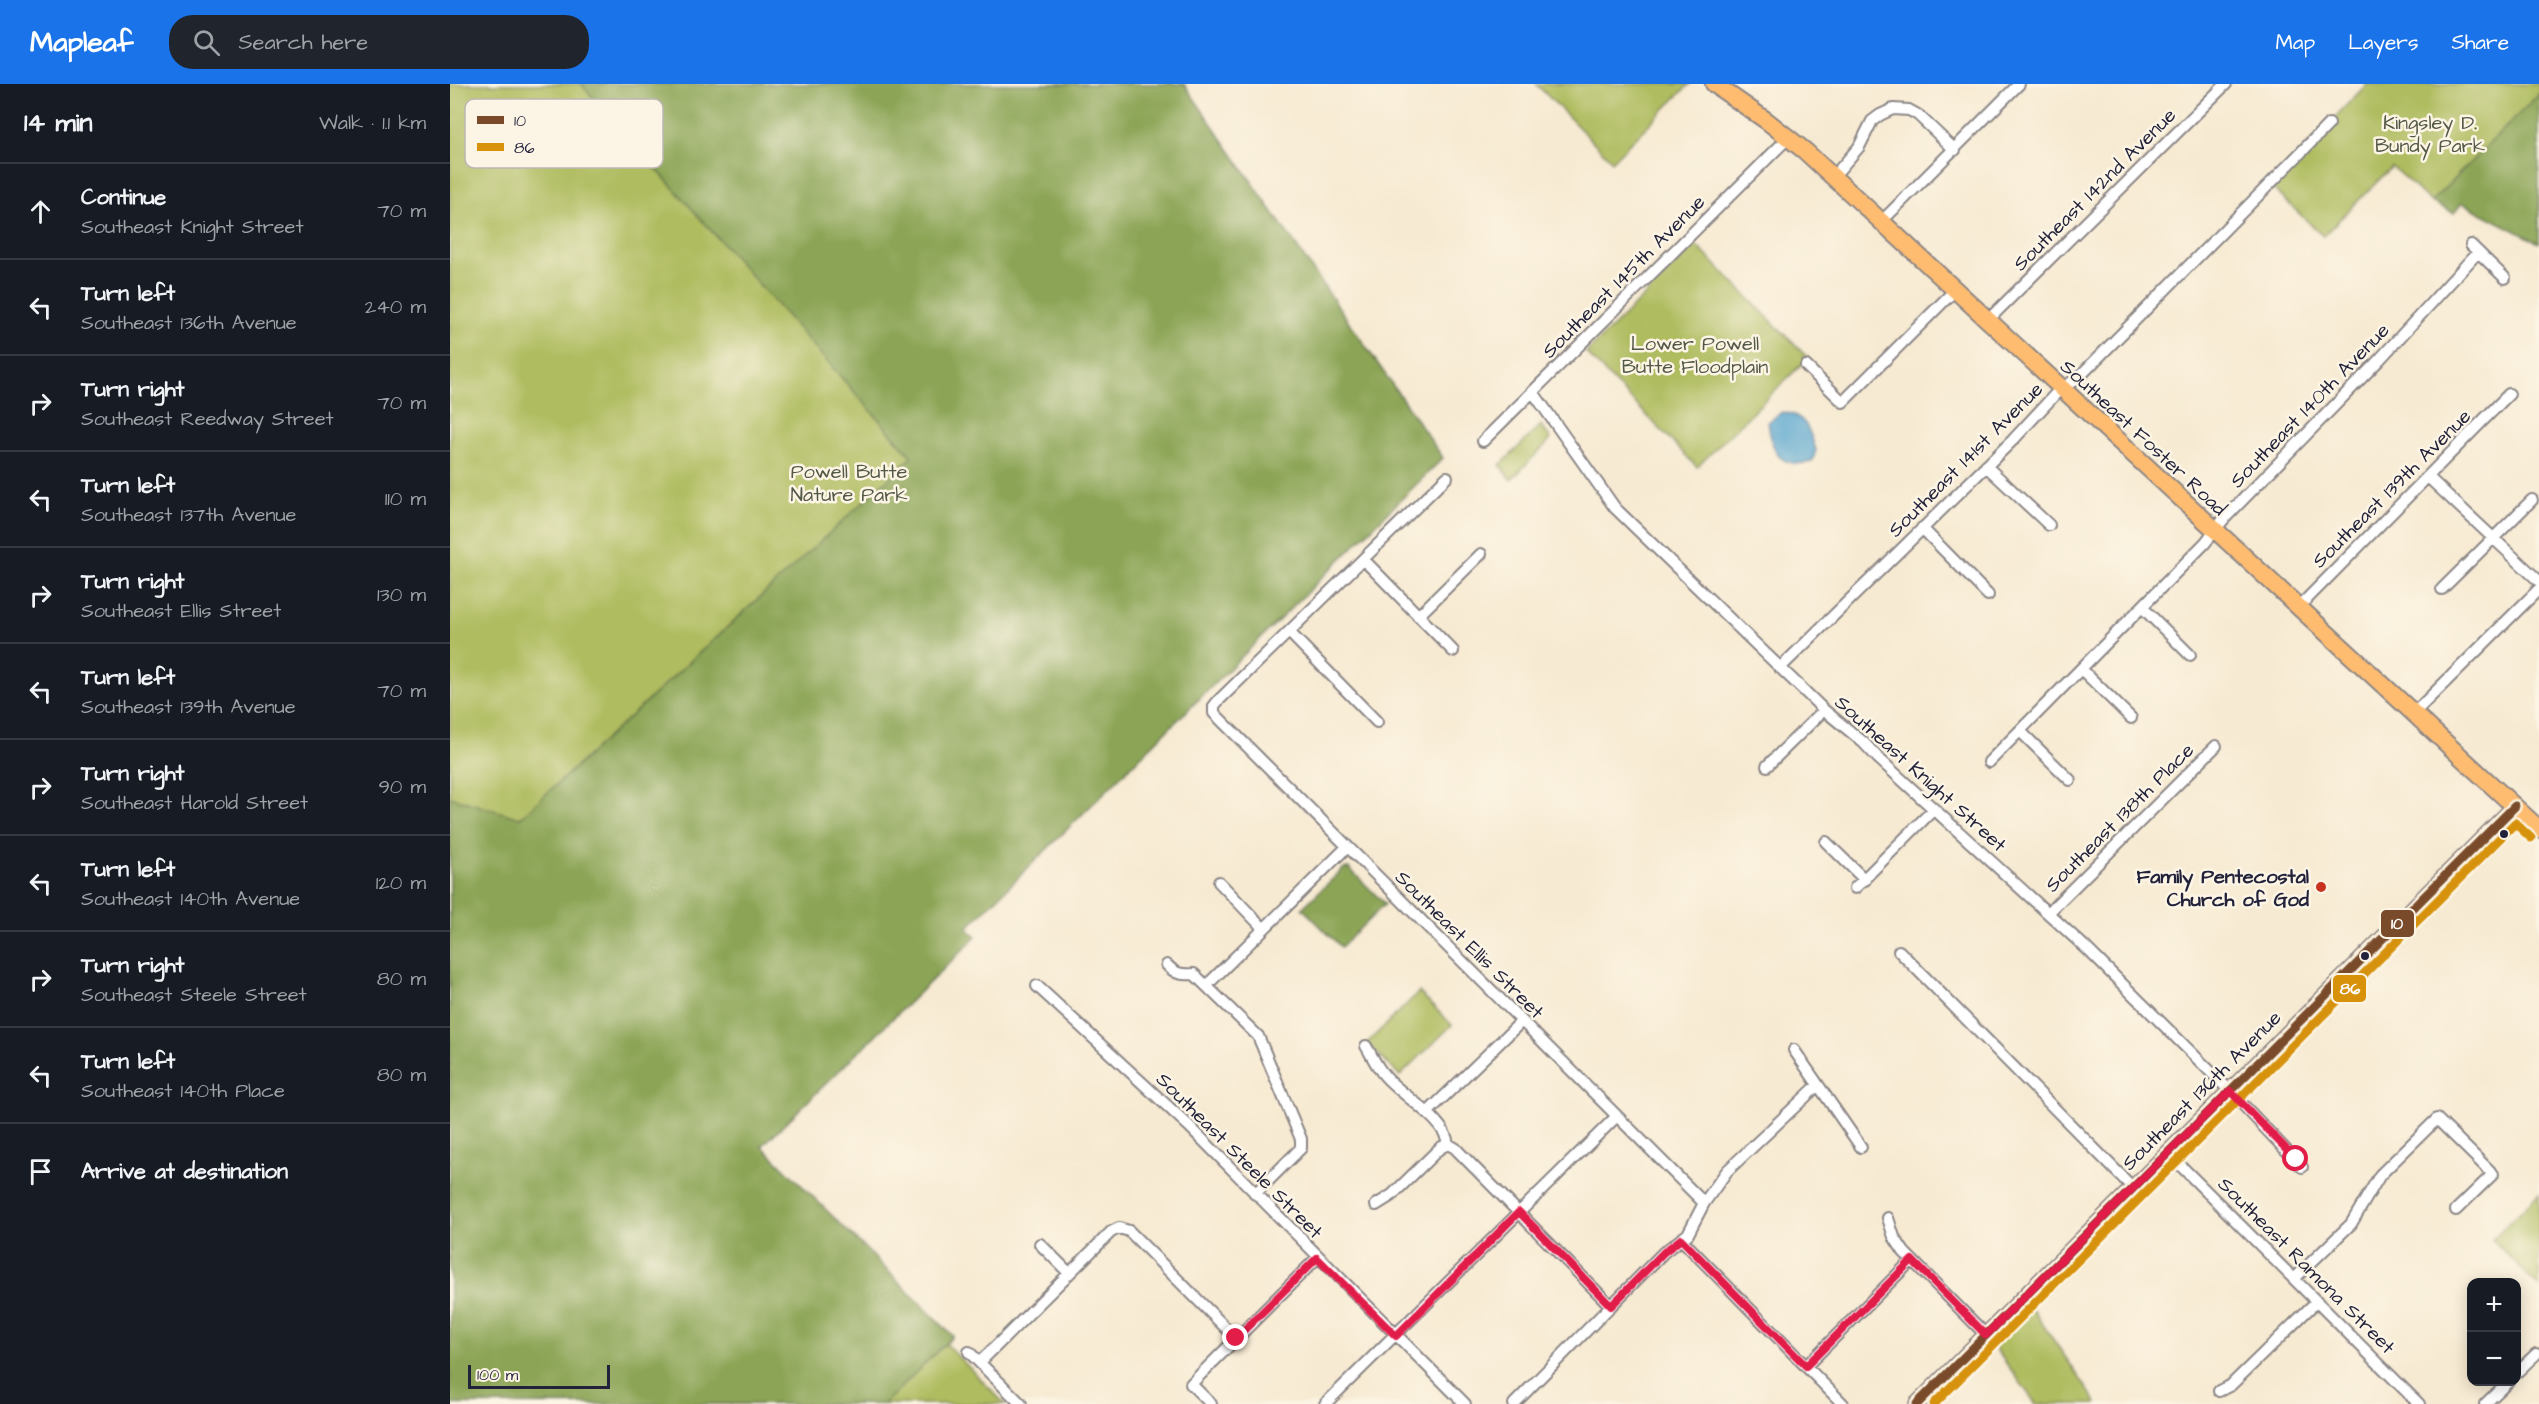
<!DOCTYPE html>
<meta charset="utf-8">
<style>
body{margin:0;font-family:"Architects Daughter",sans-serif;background:#20242c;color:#f1f3f6}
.controls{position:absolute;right:18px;bottom:18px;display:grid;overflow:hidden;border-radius:12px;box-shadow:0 3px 15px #0003}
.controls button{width:54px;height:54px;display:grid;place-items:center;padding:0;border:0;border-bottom:2px solid #363941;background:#171b24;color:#f1f3f6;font:30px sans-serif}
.scale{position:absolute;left:18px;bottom:15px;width:142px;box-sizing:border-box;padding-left:6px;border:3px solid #22223b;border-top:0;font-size:16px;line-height:21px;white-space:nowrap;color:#22223b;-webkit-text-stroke:4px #fcf5e5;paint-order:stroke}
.stop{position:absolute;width:18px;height:18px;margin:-14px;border:4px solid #e11d48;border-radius:50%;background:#fff}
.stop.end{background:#e11d48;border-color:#fff;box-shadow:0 2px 6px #0008}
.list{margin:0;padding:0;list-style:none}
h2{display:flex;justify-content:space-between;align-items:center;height:78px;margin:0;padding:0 24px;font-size:26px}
h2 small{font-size:20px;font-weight:400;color:#9ea1a6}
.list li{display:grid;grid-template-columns:39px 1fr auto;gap:18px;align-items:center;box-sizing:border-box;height:96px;padding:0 24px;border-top:2px solid #363941}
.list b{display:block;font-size:22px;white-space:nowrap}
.list p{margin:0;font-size:20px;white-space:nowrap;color:#9ea1a6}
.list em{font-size:20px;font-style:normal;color:#9ea1a6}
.icon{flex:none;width:33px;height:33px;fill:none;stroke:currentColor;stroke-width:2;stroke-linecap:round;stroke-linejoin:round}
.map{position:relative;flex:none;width:2089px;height:1320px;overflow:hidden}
header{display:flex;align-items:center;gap:36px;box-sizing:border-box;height:84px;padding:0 30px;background:#1a73e8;color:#fff}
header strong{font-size:28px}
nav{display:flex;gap:33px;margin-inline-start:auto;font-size:21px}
.search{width:420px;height:54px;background:#20242c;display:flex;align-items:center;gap:15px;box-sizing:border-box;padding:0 21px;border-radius:24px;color:#9ea1a6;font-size:22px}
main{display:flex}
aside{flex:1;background:#171b24}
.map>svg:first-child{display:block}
.green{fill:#afbc5e;stroke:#686f4c;stroke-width:1.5}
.forest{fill:#8ba455;stroke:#566348;stroke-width:1.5}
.water{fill:#55a4cf;stroke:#3c6385;stroke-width:1.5}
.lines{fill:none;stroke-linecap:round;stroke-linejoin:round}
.street-casing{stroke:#8c8686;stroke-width:14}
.secondary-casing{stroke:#8c8686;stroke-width:18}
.primary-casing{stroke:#8c8686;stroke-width:20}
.street{stroke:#fff;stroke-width:10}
.secondary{stroke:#ffe4c6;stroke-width:15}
.primary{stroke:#febc70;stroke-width:16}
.bus-1-casing{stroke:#fcf5e5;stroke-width:14}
.bus-2-casing{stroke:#fcf5e5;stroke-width:14}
.bus-1{stroke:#7a4b2a;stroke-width:9}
.bus-2{stroke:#d79209;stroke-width:9}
.route{stroke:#e11d48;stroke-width:8}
.bus-dot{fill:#22223b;stroke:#fcf5e5;stroke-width:2}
.poi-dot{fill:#c8321e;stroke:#fcf5e5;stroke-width:2}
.labels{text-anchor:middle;stroke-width:5;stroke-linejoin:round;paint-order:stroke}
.park-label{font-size:20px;fill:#535847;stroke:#fcf5e5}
.street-label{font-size:20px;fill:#22223b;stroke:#fcf5e5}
.poi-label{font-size:20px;font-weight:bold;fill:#22223b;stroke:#fcf5e5;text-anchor:end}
.key{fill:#fcf5e5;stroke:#bbb6b2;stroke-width:1.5}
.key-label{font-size:16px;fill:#22223b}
.line-badge{stroke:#fcf5e5;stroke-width:2}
.badge-label{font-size:16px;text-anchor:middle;font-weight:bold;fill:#fff}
</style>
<header>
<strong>Mapleaf</strong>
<div class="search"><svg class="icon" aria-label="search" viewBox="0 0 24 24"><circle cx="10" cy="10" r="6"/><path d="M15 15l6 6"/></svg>Search here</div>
<nav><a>Map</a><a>Layers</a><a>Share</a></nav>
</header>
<main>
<aside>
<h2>14 min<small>Walk · 1.1 km</small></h2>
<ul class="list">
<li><svg class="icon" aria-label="ahead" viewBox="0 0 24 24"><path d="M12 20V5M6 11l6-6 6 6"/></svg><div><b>Continue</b><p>Southeast Knight Street</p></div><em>70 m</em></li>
<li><svg class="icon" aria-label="left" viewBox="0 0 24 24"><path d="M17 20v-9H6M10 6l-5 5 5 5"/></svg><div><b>Turn left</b><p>Southeast 136th Avenue</p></div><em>240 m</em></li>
<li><svg class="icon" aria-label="right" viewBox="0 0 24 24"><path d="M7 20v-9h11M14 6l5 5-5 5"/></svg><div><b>Turn right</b><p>Southeast Reedway Street</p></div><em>70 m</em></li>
<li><svg class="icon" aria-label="left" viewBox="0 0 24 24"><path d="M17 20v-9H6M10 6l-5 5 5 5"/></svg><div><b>Turn left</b><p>Southeast 137th Avenue</p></div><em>110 m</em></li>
<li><svg class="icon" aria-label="right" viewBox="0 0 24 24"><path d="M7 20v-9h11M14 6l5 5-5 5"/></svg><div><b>Turn right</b><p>Southeast Ellis Street</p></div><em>130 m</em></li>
<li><svg class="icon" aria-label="left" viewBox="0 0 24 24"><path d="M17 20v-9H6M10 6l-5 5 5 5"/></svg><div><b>Turn left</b><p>Southeast 139th Avenue</p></div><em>70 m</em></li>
<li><svg class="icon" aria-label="right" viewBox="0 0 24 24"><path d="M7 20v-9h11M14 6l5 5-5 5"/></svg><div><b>Turn right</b><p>Southeast Harold Street</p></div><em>90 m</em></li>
<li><svg class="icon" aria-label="left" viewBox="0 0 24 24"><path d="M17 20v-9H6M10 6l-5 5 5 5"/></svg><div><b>Turn left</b><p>Southeast 140th Avenue</p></div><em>120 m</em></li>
<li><svg class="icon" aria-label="right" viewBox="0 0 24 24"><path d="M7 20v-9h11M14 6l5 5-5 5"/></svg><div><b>Turn right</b><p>Southeast Steele Street</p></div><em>80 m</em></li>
<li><svg class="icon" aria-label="left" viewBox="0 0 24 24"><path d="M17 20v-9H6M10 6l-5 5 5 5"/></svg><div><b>Turn left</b><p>Southeast 140th Place</p></div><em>80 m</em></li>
<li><svg class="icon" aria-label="arrive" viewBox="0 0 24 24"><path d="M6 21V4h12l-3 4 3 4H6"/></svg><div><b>Arrive at destination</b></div></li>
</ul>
</aside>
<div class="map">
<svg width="2089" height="1320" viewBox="0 0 2089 1320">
<rect width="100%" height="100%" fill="#fcf5e5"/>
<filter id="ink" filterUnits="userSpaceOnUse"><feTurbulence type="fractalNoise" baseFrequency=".0167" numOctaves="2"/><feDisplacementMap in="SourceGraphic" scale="12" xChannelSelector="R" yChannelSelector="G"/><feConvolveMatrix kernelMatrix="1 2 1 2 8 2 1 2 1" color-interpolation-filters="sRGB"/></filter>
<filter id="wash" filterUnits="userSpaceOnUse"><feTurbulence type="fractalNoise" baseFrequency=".008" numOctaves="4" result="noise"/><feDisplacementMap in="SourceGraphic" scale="24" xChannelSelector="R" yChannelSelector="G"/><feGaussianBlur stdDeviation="1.35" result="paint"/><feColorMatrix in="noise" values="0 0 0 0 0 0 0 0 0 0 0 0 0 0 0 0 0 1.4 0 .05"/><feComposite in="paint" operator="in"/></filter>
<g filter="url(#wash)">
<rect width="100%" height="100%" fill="#f7ead2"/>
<path class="green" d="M0 0H734L993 374 517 844 526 853 312 1062 503 1252 496 1260 555 1320H0Z
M1086 0H1240L1162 77Z
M1917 0H2089V10L1981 118 1942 83 1873 152 1819 101Z
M1246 161 1358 274 1247 383 1136 269Z
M1091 341 1101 355 1061 396 1050 381Z
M969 908 1002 941 950 992 917 959Z
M2089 1109V1203L2042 1155Z
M1580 1222 1647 1319 1645 1320H1586L1542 1260Z"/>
<path class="forest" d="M131 0H734L993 374 517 844 526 853 312 1062 503 1252 434 1320H0V713L70 734 462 373Z
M2089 10V159L2012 119 2004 129 1981 118Z
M894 784H899L935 820 891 863 852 824Z"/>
<path class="water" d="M1332 328C1357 331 1359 346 1366 366L1362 378C1328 385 1322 368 1318 338Z"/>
</g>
<g filter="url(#ink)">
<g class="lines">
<defs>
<path id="street" d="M1383 93 1409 63 1422 37 1430 31 1443 25 1459 26 1468 31 1505 66
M1431 138 1569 0
M2021 161 2055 194
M1538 236 1776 0
M1356 282 1393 318 1505 206
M1083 308 1165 424 1374 626 1413 658 1428 674 1636 864 1780 1007 1852 1083
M1033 357 1339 53
M1536 382 1599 441
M997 393 768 617 764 622V629L1254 1119
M1978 393 2089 497
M1472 444 1538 511
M913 475 1003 567
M1992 505 2082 416
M1692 523 1740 571
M1849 523 2059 310
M968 532 1031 470
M839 548 927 638
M1330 584 1563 356 1611 304 1627 295 1879 40
M1631 585 1681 634
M1964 629 2089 505
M1570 647 1620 696
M1539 678 1755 459 1773 436 1929 276 2028 168
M1317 682 1374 626
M1376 758 1415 796
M769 798 814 845
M1405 804 1484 725
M1598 829 1766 662
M1449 867 1683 1104
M717 881C725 890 732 891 744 890L808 952 851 1055V1064L805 1110
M757 901 897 763
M587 902 739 1042 1015 1320
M916 962C922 972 927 983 934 991 950 1011 995 1034 998 1060L1005 1064 1161 1222
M1344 966 1411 1063
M978 1028 1072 937
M1718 1069 1969 1320
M926 1121 942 1111 990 1064 998 1060
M1438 1134 1444 1153 1454 1168 1536 1251
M1231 1155 1393 1320
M590 1160 619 1189
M1845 1194 1901 1140 1930 1091 1987 1035 2043 1090 2006 1126
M519 1268 571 1320
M530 1278 661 1148 669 1144 679 1147 786 1254
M1356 1282 1462 1176
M2066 1289 2086 1270
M1769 1307 1781 1301 1867 1217
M761 1320 741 1300 867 1174
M875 1320 1167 1032
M1064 1320 1214 1168 1238 1150 1254 1119 1277 1087 1368 1001
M2035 1320 2058 1298"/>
<path id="secondary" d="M1467 1320 2065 722"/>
<path id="primary" d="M1264 0 1317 37 1355 67 2089 745"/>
</defs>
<use href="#street" class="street-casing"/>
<use href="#secondary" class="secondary-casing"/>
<use href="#primary" class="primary-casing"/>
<use href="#street" class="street"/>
<use href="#secondary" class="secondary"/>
<use href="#primary" class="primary"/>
<defs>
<path id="bus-1" d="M1467 1320 2065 722"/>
<path id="bus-2" d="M1484 1320 2065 739 2081 754"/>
</defs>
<use href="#bus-1" class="bus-1-casing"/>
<use href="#bus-2" class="bus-2-casing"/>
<use href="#bus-1" class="bus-1"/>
<use href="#bus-2" class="bus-2"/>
</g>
</g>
<g class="lines" filter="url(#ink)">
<path class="route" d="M786 1254 867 1174 946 1252 1069 1128 1161 1222 1214 1168 1231 1155 1356 1282 1462 1176 1536 1251 1780 1007 1846 1075"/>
</g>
<g class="bus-dot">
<circle cx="2054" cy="750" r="5"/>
<circle cx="1915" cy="872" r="5"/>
</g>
<circle class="poi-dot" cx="1871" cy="803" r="6"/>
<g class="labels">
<g class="park-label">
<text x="1980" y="45">Kingsley D.<tspan x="1980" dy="23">Bundy Park</tspan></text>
<text x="1245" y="266">Lower Powell<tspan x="1245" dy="23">Butte Floodplain</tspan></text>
<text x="399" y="394">Powell Butte<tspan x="399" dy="23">Nature Park</tspan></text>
</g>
<g class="street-label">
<text transform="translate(1644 105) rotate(-45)" y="7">Southeast 142nd Avenue</text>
<text transform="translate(1173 192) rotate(-45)" y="7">Southeast 145th Avenue</text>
<text transform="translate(1859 321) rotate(-46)" y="7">Southeast 140th Avenue</text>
<text transform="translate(1694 353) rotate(43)" y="7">Southeast Foster Road</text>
<text transform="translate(1515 375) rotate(-45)" y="7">Southeast 141st Avenue</text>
<text transform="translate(1941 404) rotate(-45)" y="7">Southeast 139th Avenue</text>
<text transform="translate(1471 689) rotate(42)" y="7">Southeast Knight Street</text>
<text transform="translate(1669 733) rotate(-45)" y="7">Southeast 138th Place</text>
<text transform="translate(1020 860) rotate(45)" y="7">Southeast Ellis Street</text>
<text transform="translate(1751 1006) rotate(-45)" y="7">Southeast 136th Avenue</text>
<text transform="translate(790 1071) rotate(45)" y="7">Southeast Steele Street</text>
<text transform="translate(1857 1181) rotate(45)" y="7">Southeast Ramona Street</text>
</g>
<g class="poi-label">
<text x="1859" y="799">Family Pentecostal<tspan x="1859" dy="23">Church of God</tspan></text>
</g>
</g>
<rect x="15" y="15" width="198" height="69" rx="9" class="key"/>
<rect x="27" y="32" width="27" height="8" fill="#7a4b2a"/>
<rect x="27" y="59" width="27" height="8" fill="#d79209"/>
<g class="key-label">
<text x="64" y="42">10</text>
<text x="64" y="69">86</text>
</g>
<g class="line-badge">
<rect x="1930" y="825" width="35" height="29" rx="6" fill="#7a4b2a"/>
<rect x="1882" y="890" width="35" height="29" rx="6" fill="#d79209"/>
</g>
<g class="badge-label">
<text x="1947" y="845">10</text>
<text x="1900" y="910">86</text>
</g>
</svg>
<div class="controls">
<button>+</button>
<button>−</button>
</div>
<div class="scale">100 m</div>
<div class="stop" style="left:1846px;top:1075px"></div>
<div class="stop end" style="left:786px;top:1254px"></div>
</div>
</main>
